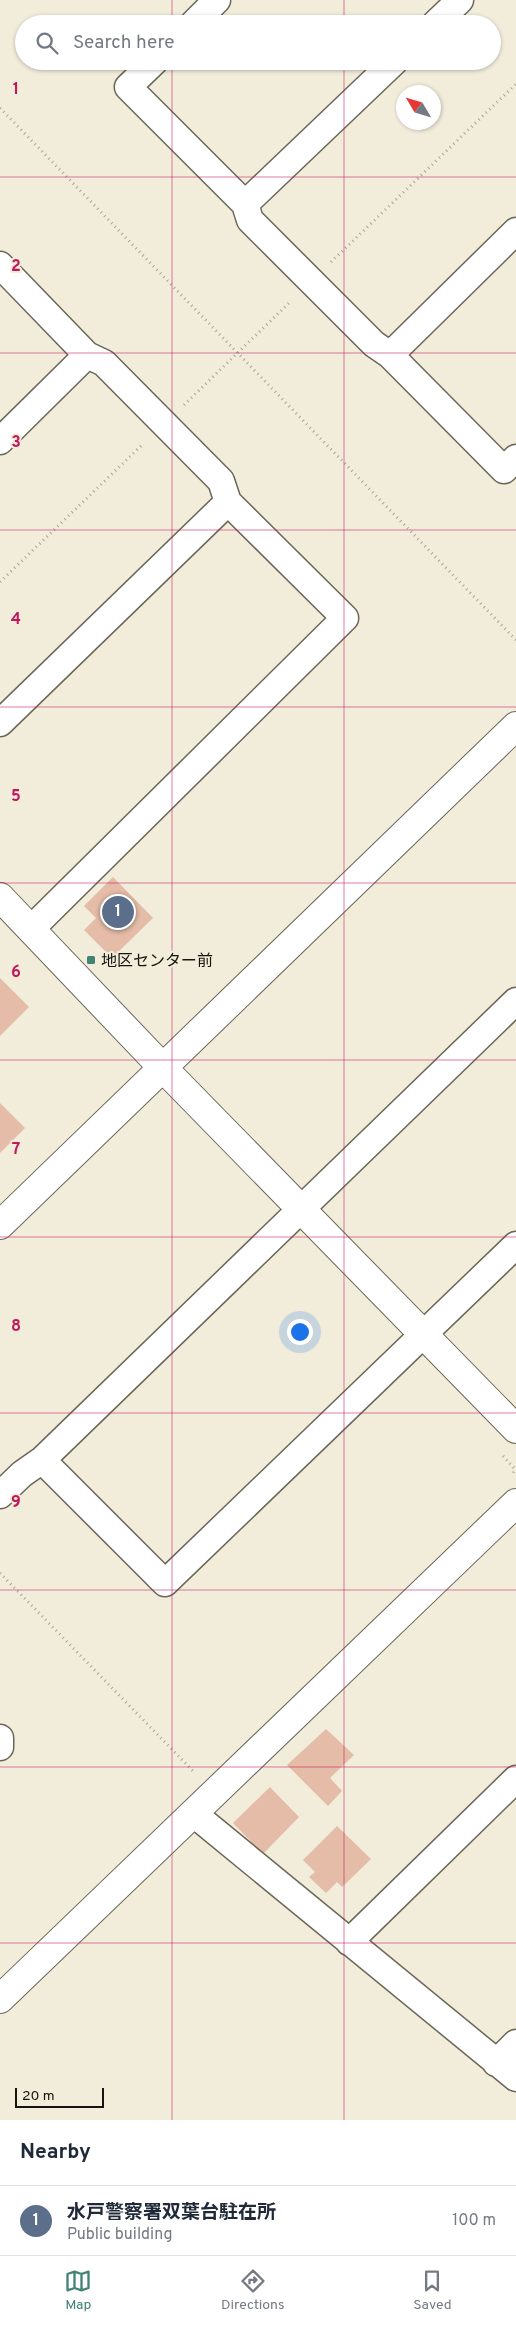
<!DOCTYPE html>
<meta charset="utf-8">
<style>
body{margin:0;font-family:Overpass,"Noto Sans JP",sans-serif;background:#f2f2f3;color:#1f2937}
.compass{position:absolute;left:396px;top:85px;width:45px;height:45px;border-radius:50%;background:#fff;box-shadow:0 1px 4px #0004;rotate:308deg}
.scale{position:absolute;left:15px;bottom:12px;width:89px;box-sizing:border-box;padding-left:5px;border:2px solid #16140e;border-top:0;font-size:14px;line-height:18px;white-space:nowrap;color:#16140e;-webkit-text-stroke:4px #f2eddb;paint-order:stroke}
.you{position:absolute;left:299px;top:1331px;width:18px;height:18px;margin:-12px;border:4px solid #fff;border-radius:50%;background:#1a73e8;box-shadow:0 0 0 8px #1a73e833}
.badge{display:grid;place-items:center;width:32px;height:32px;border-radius:50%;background:#418374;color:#fff;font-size:16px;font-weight:700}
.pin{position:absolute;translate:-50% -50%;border:2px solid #fff;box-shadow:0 1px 5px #0006}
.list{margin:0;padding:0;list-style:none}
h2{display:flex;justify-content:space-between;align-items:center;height:65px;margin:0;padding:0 20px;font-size:21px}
h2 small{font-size:16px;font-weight:400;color:#747a83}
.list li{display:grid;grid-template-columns:32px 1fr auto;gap:15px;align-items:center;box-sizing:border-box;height:70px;padding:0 20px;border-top:1px solid #e0e1e3}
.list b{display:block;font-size:19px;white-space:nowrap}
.list p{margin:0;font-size:16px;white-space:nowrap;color:#747a83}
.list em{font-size:16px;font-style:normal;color:#747a83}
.icon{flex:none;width:28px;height:28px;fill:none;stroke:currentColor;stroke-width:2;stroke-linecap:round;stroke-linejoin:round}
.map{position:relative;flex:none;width:516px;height:2120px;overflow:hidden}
.search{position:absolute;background:#fff;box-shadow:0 1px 4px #0004;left:15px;right:15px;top:15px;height:55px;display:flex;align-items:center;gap:12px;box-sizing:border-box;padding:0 18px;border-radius:28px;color:#747a83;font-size:19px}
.sheet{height:135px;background:#fff}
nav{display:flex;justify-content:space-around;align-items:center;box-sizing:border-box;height:70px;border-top:1px solid #e0e1e3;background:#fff;font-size:14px;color:#747a83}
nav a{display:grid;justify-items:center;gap:2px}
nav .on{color:#418374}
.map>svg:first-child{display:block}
.building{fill:#e4bca7}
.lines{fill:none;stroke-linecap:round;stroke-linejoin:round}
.street-casing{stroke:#6b6657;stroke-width:29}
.secondary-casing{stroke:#6b6657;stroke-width:30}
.path{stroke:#a8a496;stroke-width:3;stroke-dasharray:1 4;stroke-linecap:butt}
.street{stroke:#fff;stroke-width:26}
.secondary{stroke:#fff;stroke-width:28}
.grid{fill:none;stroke:#c2185b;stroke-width:1;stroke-opacity:0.55}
.poi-dot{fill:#418374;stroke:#f2eddb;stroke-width:2}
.labels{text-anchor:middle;stroke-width:4;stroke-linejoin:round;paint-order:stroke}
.poi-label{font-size:16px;fill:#16140e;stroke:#f2eddb;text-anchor:start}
.grid-label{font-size:16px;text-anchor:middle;font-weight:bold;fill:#c2185b;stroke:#f2eddb;stroke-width:4;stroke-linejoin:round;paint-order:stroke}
</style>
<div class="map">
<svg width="516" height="2120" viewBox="0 0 516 2120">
<rect width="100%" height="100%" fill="#f2eddb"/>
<path class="building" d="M113 877 153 918 112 958 84 930 96 918 84 906Z
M0 978 29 1007 0 1036Z
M0 1103 25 1128 0 1153Z
M326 1729 354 1755 330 1778 342 1791 328 1806 287 1765Z
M270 1787 299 1817 263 1854 233 1823Z
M337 1826 371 1859 342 1887 337 1882 326 1893 309 1877 315 1872 303 1860Z"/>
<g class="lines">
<defs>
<path id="street" d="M193 24 217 0
M435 24 460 0
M155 61 128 87 245 204 395 61
M245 204 250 220 374 344 390 355
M516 231 390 355 504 470 516 458
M0 265 87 355 0 441
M87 355 104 363 221 481 228 502
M0 723 228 502 345 618 31 929
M42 1460 165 1583 516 1245
M0 1495 22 1474 42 1460 516 1001
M0 1738V1747
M194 1814 516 2078
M349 1942 516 1779
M496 2063 516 2043"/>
<path id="secondary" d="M0 897 163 1068 516 1429
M0 1225 516 726
M0 1999 516 1503"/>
</defs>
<use href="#street" class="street-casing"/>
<use href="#secondary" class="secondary-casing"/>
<path class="path" d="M0 108 516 640
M331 262 516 84
M184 405 291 301
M0 582 143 444
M503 1456 514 1468 513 1476
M0 1573 195 1773"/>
<use href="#street" class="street"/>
<use href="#secondary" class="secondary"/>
</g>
<path class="grid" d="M172 0V24M344 0V24M172 61V2120M344 61V2120M0 177H516M0 353H516M0 530H516M0 707H516M0 883H516M0 1060H516M0 1237H516M0 1413H516M0 1590H516M0 1767H516M0 1943H516"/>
<rect class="poi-dot" x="86" y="955" width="10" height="10" rx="2.5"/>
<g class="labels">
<g class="poi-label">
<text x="101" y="966">地区センター前</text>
</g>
</g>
<g class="grid-label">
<text x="16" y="94">1</text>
<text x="16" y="271">2</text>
<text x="16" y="447">3</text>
<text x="16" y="624">4</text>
<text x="16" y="801">5</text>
<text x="16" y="977">6</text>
<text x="16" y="1154">7</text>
<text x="16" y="1331">8</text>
<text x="16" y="1507">9</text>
</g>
</svg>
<svg class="compass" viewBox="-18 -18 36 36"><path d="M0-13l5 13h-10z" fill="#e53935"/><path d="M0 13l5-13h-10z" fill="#747a83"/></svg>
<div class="scale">20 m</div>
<div class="you"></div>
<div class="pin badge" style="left:118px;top:912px;background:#5c6f8a">1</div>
<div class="search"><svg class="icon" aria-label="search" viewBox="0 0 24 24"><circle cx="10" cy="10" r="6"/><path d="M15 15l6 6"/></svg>Search here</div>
</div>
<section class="sheet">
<h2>Nearby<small></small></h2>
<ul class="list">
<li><span class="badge" style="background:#5c6f8a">1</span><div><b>水戸警察署双葉台駐在所</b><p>Public building</p></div><em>100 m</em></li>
</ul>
</section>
<nav>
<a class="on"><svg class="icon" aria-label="map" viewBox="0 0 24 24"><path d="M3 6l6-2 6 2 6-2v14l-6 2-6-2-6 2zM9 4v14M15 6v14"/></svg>Map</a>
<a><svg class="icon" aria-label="directions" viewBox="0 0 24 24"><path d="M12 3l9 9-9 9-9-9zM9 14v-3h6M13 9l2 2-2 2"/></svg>Directions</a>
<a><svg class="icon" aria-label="saved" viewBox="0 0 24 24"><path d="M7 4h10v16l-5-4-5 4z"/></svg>Saved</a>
</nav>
